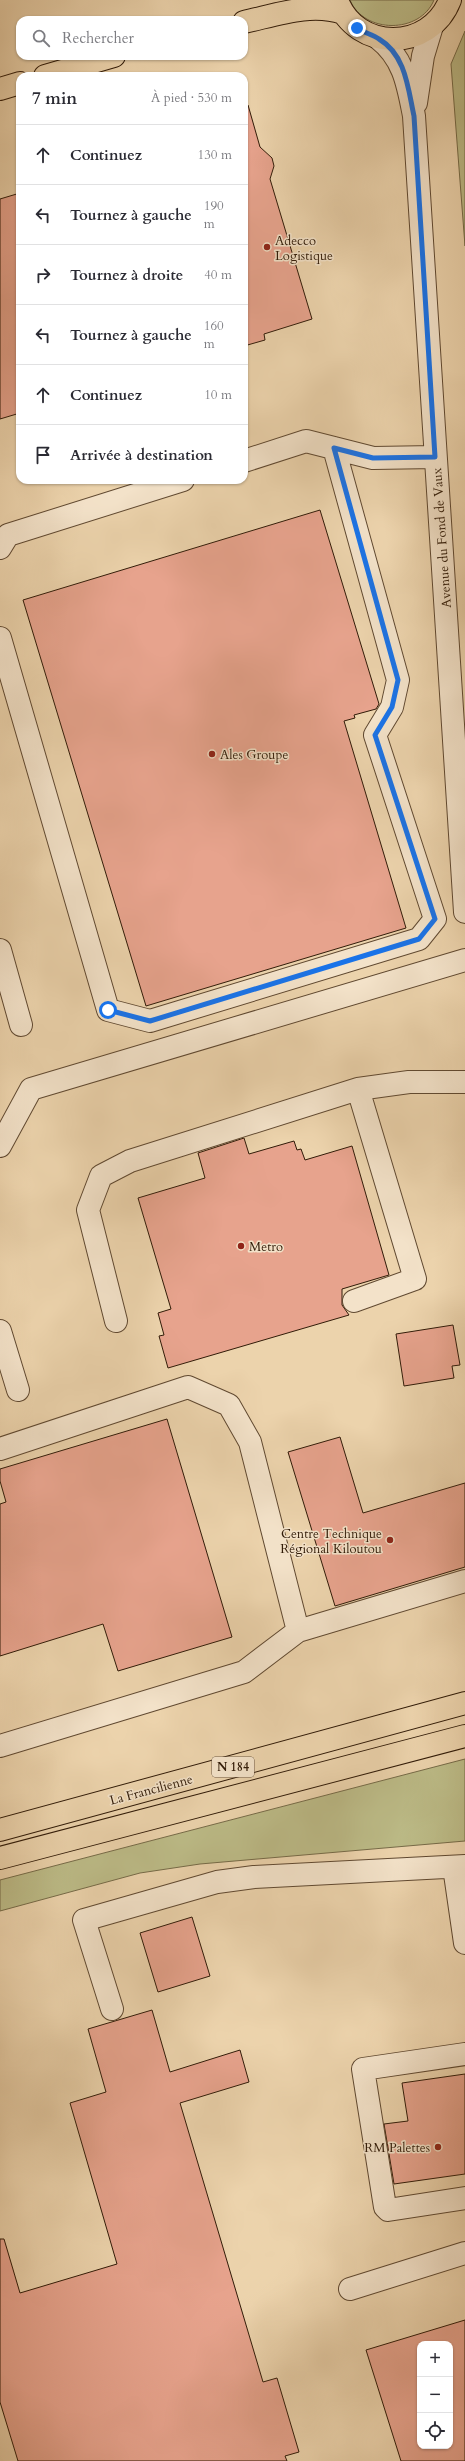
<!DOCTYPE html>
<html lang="fr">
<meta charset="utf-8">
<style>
body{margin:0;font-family:Cardo,serif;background:#f2f2f3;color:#2b2b33}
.controls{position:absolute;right:12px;bottom:12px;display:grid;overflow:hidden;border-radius:8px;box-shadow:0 1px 3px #0004}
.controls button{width:36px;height:36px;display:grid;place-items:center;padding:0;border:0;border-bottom:1px solid #e1e1e2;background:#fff;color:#2b2b33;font:20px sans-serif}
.stop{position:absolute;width:12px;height:12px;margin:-9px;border:3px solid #1a73e8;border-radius:50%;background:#fff}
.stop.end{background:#1a73e8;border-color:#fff;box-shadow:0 1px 4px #0008}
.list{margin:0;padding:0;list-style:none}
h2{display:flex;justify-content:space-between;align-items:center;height:52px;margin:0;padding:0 16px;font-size:17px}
h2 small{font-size:13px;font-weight:400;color:#7c7c81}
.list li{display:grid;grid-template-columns:26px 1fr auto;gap:12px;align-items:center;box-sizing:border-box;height:60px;padding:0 16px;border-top:1px solid #e1e1e2}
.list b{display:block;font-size:15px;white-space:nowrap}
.list em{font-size:13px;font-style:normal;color:#7c7c81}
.icon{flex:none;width:22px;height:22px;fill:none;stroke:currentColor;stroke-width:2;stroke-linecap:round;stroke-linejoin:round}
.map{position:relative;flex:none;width:465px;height:2461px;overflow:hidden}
.search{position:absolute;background:#fff;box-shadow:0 1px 3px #0004;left:16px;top:16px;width:232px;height:44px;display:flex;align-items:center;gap:10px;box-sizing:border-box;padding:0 14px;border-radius:12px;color:#7c7c81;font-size:15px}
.panel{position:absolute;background:#fff;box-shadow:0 1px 3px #0004;left:16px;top:72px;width:232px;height:412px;border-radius:12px}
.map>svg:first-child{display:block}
.green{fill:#bcbb87;stroke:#766b48}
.building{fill:#e7a38d;stroke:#311b08;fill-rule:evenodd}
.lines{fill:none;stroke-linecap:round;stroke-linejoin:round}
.minor-casing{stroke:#604931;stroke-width:24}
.major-casing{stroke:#311b08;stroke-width:24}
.highway-casing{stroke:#311b08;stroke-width:24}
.minor{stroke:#f3e2c9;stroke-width:22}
.major{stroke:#ecd3ac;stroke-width:22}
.highway{stroke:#ecd3ac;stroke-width:22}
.route{stroke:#1a73e8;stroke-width:5}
.poi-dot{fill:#8f2418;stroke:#f3e2c9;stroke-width:1.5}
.labels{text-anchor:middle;stroke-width:3;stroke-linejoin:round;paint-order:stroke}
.shield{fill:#f3e2c9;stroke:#6b5742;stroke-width:1}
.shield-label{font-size:12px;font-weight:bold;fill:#311b08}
.poi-label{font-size:13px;fill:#311b08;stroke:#f3e2c9;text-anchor:start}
.street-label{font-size:13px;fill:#311b08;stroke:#f3e2c9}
</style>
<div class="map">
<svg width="465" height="2461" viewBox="0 0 465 2461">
<rect width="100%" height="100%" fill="#ecd3ac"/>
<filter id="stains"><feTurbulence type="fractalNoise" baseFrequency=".005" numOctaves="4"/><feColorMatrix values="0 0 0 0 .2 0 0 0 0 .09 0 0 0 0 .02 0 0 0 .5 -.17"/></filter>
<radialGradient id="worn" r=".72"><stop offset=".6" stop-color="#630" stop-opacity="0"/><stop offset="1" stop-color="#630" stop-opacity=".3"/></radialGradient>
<path class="green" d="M350 0H434C420 34 364 34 350 0Z
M465 31V246L451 64Z
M465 1759V1841L200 1864 140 1873 0 1911V1880Z"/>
<path class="building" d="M248 105 260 147 272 158 274 166 270 179 312 319 264 334 265 340 244 346V106Z
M20 193V413L0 419V199Z
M320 510 379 704 376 709 354 715 355 718 344 721 406 928 146 1006 23 600Z
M244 1138 249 1154 294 1141 297 1150 301 1149 305 1160 352 1146 389 1275 342 1289V1305L349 1315 168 1368 159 1336 164 1335 158 1313 171 1309 138 1198 205 1178 198 1153Z
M453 1325 460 1365 452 1366 454 1378 404 1386 396 1334Z
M167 1419 232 1637 118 1671 103 1624 0 1656V1504L6 1502 0 1481V1469Z
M340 1437 363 1513 465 1483V1567L335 1606 288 1452Z
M192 1917 210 1976 158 1992 140 1933Z
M152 2010 170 2072 240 2050 249 2082 180 2103 263 2382 277 2378 299 2452 285 2456 287 2461H18L0 2402V2239H4L20 2293 117 2264 70 2103 106 2092 88 2029Z
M465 2074V2174L394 2184 384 2124 408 2121 402 2083Z
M465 2320V2461H401L366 2350ZM420 2344H450V2446H420Z"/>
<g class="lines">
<defs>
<path id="minor" d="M378 38C404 58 408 85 414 116L465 912
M416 103 423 56 432 26
M244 461 306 441 373 458 435 457
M0 548 8 535 183 480
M0 638 108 1010 150 1021 419 939 435 919 375 735 392 707 398 680 334 448
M0 950 21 1025
M0 1146 31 1089 465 960
M354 1301 415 1279 358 1089
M116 1321 88 1210 101 1176 130 1161 358 1089 409 1082H465
M0 1331 18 1390
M0 1449 188 1387 229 1405 250 1442 298 1631 465 1581
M0 1746 244 1672 298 1631
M454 1867 465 1943
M112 2009 84 1920 217 1882 254 1877 465 1866
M465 2054 363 2069 385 2207 388 2210 465 2198
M350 2289 465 2253"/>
<path id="major" d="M337 0C356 52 430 52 450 0
M244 22C276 15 311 2 343 13
M45 76 114 56
M0 89 20 83"/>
<path id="highway" d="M0 1830 465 1703
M0 1858 465 1736"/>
</defs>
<use href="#minor" class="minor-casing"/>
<use href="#major" class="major-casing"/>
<use href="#highway" class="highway-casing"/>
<use href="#minor" class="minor"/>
<use href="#major" class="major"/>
<use href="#highway" class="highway"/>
</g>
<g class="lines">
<path class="route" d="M108 1010 150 1021 419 939 435 919 375 735 392 707 398 680 334 448 373 458 435 457 414 116C408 89 406 55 379 39 372 34 364 33 357 28"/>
</g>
<g class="poi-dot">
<circle cx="267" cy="247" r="4"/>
<circle cx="212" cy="754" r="4"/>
<circle cx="241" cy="1246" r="4"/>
<circle cx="390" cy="1540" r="4"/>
<circle cx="438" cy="2147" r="4"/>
</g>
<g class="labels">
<rect class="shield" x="212" y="1757" width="42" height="20" rx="3"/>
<g class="shield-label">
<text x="233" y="1771">N 184</text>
</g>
<g class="poi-label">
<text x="275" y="245">Adecco<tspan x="275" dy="15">Logistique</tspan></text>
<text x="220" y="759">Ales Groupe</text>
<text x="249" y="1251">Metro</text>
<text x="382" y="1538" text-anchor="end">Centre Technique<tspan x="382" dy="15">Régional Kiloutou</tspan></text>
<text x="430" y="2152" text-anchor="end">RM Palettes</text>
</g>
<g class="street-label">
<text transform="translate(441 538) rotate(-94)" y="5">Avenue du Fond de Vaux</text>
<text transform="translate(151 1789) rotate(-15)" y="5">La Francilienne</text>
</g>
</g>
<rect width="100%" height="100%" filter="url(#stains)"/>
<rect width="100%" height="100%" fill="url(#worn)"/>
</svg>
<div class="controls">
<button>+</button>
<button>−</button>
<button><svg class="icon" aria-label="locate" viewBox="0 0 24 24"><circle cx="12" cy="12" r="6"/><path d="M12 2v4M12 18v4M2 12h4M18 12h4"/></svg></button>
</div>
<div class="stop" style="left:108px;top:1010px"></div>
<div class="stop end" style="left:357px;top:28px"></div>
<div class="search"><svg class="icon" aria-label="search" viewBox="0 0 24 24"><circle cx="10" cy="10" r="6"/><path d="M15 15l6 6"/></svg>Rechercher</div>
<section class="panel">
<h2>7 min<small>À pied · 530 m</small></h2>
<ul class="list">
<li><svg class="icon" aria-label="ahead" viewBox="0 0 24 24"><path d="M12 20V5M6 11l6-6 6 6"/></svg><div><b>Continuez</b></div><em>130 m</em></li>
<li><svg class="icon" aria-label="left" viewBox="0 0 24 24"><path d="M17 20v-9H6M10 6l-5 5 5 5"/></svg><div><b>Tournez à gauche</b></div><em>190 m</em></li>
<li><svg class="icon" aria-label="right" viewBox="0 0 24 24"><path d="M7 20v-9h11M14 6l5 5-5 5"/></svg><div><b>Tournez à droite</b></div><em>40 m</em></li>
<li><svg class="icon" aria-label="left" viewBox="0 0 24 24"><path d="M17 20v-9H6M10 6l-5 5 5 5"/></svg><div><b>Tournez à gauche</b></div><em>160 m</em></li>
<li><svg class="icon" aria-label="ahead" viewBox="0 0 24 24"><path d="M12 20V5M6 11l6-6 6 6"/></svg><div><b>Continuez</b></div><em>10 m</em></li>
<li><svg class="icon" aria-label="arrive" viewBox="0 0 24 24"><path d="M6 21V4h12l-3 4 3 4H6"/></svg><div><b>Arrivée à destination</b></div></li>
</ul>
</section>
</div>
